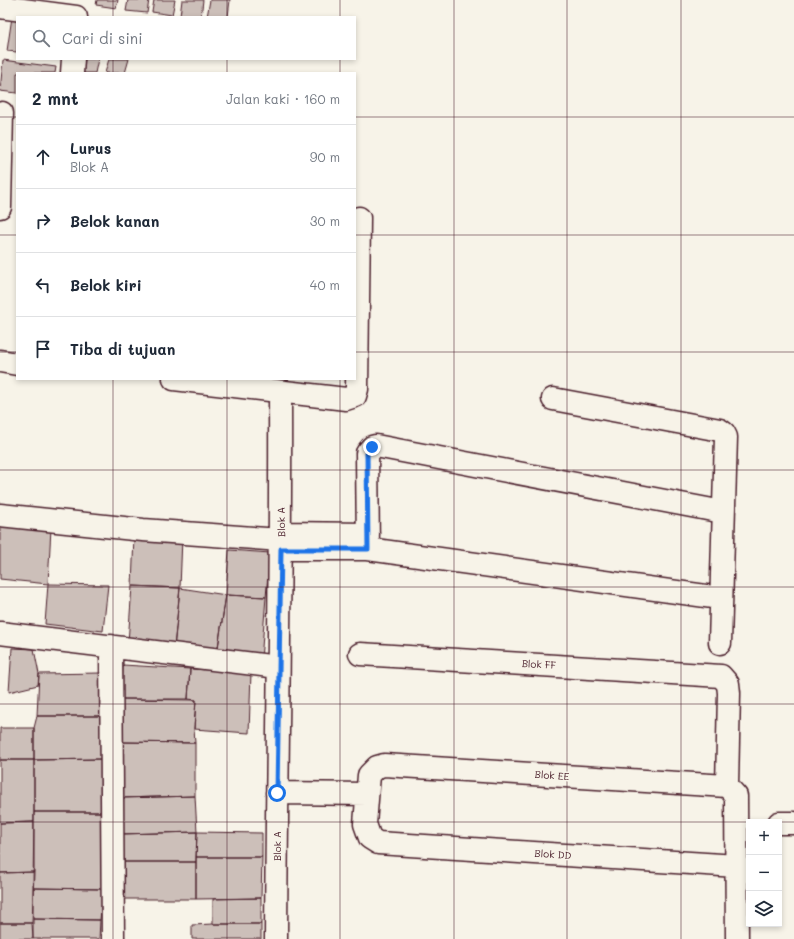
<!DOCTYPE html>
<html lang="id">
<meta charset="utf-8">
<style>
body{margin:0;font-family:Mali,sans-serif;background:#f2f2f3;color:#1f2937}
.controls{position:absolute;right:12px;bottom:12px;display:grid;overflow:hidden;border-radius:0px;box-shadow:0 2px 6px #0003}
.controls button{width:36px;height:36px;display:grid;place-items:center;padding:0;border:0;border-bottom:1px solid #e0e1e3;background:#fff;color:#1f2937;font:20px sans-serif}
.stop{position:absolute;width:12px;height:12px;margin:-9px;border:3px solid #1a73e8;border-radius:50%;background:#fff}
.stop.end{background:#1a73e8;border-color:#fff;box-shadow:0 1px 4px #0008}
.list{margin:0;padding:0;list-style:none}
h2{display:flex;justify-content:space-between;align-items:center;height:52px;margin:0;padding:0 16px;font-size:17px}
h2 small{font-size:13px;font-weight:400;color:#747a83}
.list li{display:grid;grid-template-columns:26px 1fr auto;gap:12px;align-items:center;box-sizing:border-box;height:64px;padding:0 16px;border-top:1px solid #e0e1e3}
.list b{display:block;font-size:15px;white-space:nowrap}
.list p{margin:0;font-size:13px;white-space:nowrap;color:#747a83}
.list em{font-size:13px;font-style:normal;color:#747a83}
.icon{flex:none;width:22px;height:22px;fill:none;stroke:currentColor;stroke-width:2;stroke-linecap:round;stroke-linejoin:round}
.map{position:relative;flex:none;width:794px;height:939px;overflow:hidden}
.search{position:absolute;background:#fff;box-shadow:0 2px 6px #0003;left:16px;top:16px;width:340px;height:44px;display:flex;align-items:center;gap:10px;box-sizing:border-box;padding:0 14px;border-radius:0px;color:#747a83;font-size:15px}
.panel{position:absolute;background:#fff;box-shadow:0 2px 6px #0003;left:16px;top:72px;width:340px;height:308px;border-radius:0px}
.map>svg:first-child{display:block}
.building{fill:#ccbfb9;stroke:#4a1f2b}
.lines{fill:none;stroke-linecap:round;stroke-linejoin:round}
.minor-casing{stroke:#4a1f2b;stroke-width:25}
.minor{stroke:#f7f3e8;stroke-width:22}
.route{stroke:#1a73e8;stroke-width:5}
.grid{fill:none;stroke:#4a1f2b;stroke-width:1;stroke-opacity:0.55}
.labels{text-anchor:middle;stroke-width:3;stroke-linejoin:round;paint-order:stroke}
.street-label{font-size:10px;fill:#4a1f2b;stroke:#f7f3e8}
</style>
<div class="map">
<svg width="794" height="939" viewBox="0 0 794 939">
<rect width="100%" height="100%" fill="#f7f3e8"/>
<filter id="ink" filterUnits="userSpaceOnUse"><feTurbulence type="fractalNoise" baseFrequency=".025" numOctaves="2"/><feDisplacementMap in="SourceGraphic" scale="8" xChannelSelector="R" yChannelSelector="G"/><feConvolveMatrix kernelMatrix="1 2 1 2 8 2 1 2 1" color-interpolation-filters="sRGB"/></filter>
<g filter="url(#ink)">
<path class="building" d="M97 0H118L116 8 96 5Z
M128 0H149L147 13 126 11Z
M154 0H175L172 15 152 12Z
M182 0H203L201 17 180 16Z
M210 0H230L228 17H207Z
M12 17 17 18V52L7 51Z
M85 59H98L95 73H83Z
M109 59H129L125 73H105Z
M3 60 56 67 55 73H17V93L0 91Z
M0 523 51 528 48 584 0 579Z
M134 536 182 538 180 588 132 586Z
M229 550 270 553 266 597 226 595Z
M48 584 108 585 103 631 45 624Z
M132 586 180 588 174 648 128 643Z
M180 588 226 595 217 654 174 648Z
M226 595 266 597 261 660 217 654Z
M12 648 34 649 39 674 38 685 9 692Z
M123 665 190 669 188 699H122Z
M190 669 251 672 249 733 194 729 196 700 188 699Z
M101 673V716H37L39 674Z
M122 699 196 700 194 729 195 743 122 742Z
M37 716H101L102 759 34 760V728Z
M0 728H34V760H0Z
M122 742 195 743V796L121 798Z
M102 759 103 812H34V760Z
M0 760H34V822L0 823Z
M195 796 197 832 120 834 121 798Z
M34 812H103V889L33 888Z
M34 822V872L0 873V823Z
M197 832 262 833V857H196Z
M197 832 196 862H122L120 834Z
M196 857H262L261 898 196 899Z
M122 862H196V899H121Z
M34 872 32 923H0V873Z
M33 888 103 889 100 920 33 919Z
M261 898V924H213V899Z
M33 919 100 920 99 939H33Z
M0 923H32L33 939H0Z
M213 924H261V939H192V925Z"/>
<g class="lines">
<defs>
<path id="minor" d="M0 7 76 17
M72 73 73 59
M0 207 2 113
M0 361 17 364
M174 379 346 399 355 396 357 389 359 218
M553 399 720 430 724 433 726 437 720 643
M0 515 143 530 281 540
M281 533 368 534
M281 549H368L720 598
M368 549 367 453 372 447 376 446 723 512
M0 633 278 667
M111 646 113 939
M360 654 721 676 728 684 729 693 727 786 736 796 737 939
M727 786 384 765 377 767 369 775 365 824 370 838 378 843 737 866
M277 793 367 794
M779 823H794
M276 939C277 757 281 574 280 392"/>
</defs>
<use href="#minor" class="minor-casing"/>
<use href="#minor" class="minor"/>
</g>
</g>
<g class="lines" filter="url(#ink)">
<path class="route" d="M277 793 281 549H368L367 453 372 447"/>
</g>
<path class="grid" d="M113 0V17M227 0V17M340 0V17M454 0V939M567 0V939M681 0V939M113 59V73M227 59V73M340 59V73M0 117H17M355 117H794M0 235H17M355 235H794M0 352H17M355 352H794M113 379V939M227 379V939M340 379V939M0 470H794M0 587H794M0 704H794M0 822H794"/>
<g class="labels">
<g class="street-label">
<text transform="translate(281 522) rotate(-91)" y="4">Blok A</text>
<text transform="translate(539 664) rotate(3)" y="4">Blok FF</text>
<text transform="translate(552 775) rotate(4)" y="4">Blok EE</text>
<text transform="translate(277 846) rotate(-90)" y="4">Blok A</text>
<text transform="translate(553 854) rotate(4)" y="4">Blok DD</text>
</g>
</g>
</svg>
<div class="controls">
<button>+</button>
<button>−</button>
<button><svg class="icon" aria-label="layers" viewBox="0 0 24 24"><path d="M12 4l9 5-9 5-9-5zM3 14l9 5 9-5"/></svg></button>
</div>
<div class="stop" style="left:277px;top:793px"></div>
<div class="stop end" style="left:372px;top:447px"></div>
<div class="search"><svg class="icon" aria-label="search" viewBox="0 0 24 24"><circle cx="10" cy="10" r="6"/><path d="M15 15l6 6"/></svg>Cari di sini</div>
<section class="panel">
<h2>2 mnt<small>Jalan kaki · 160 m</small></h2>
<ul class="list">
<li><svg class="icon" aria-label="ahead" viewBox="0 0 24 24"><path d="M12 20V5M6 11l6-6 6 6"/></svg><div><b>Lurus</b><p>Blok A</p></div><em>90 m</em></li>
<li><svg class="icon" aria-label="right" viewBox="0 0 24 24"><path d="M7 20v-9h11M14 6l5 5-5 5"/></svg><div><b>Belok kanan</b></div><em>30 m</em></li>
<li><svg class="icon" aria-label="left" viewBox="0 0 24 24"><path d="M17 20v-9H6M10 6l-5 5 5 5"/></svg><div><b>Belok kiri</b></div><em>40 m</em></li>
<li><svg class="icon" aria-label="arrive" viewBox="0 0 24 24"><path d="M6 21V4h12l-3 4 3 4H6"/></svg><div><b>Tiba di tujuan</b></div></li>
</ul>
</section>
</div>
